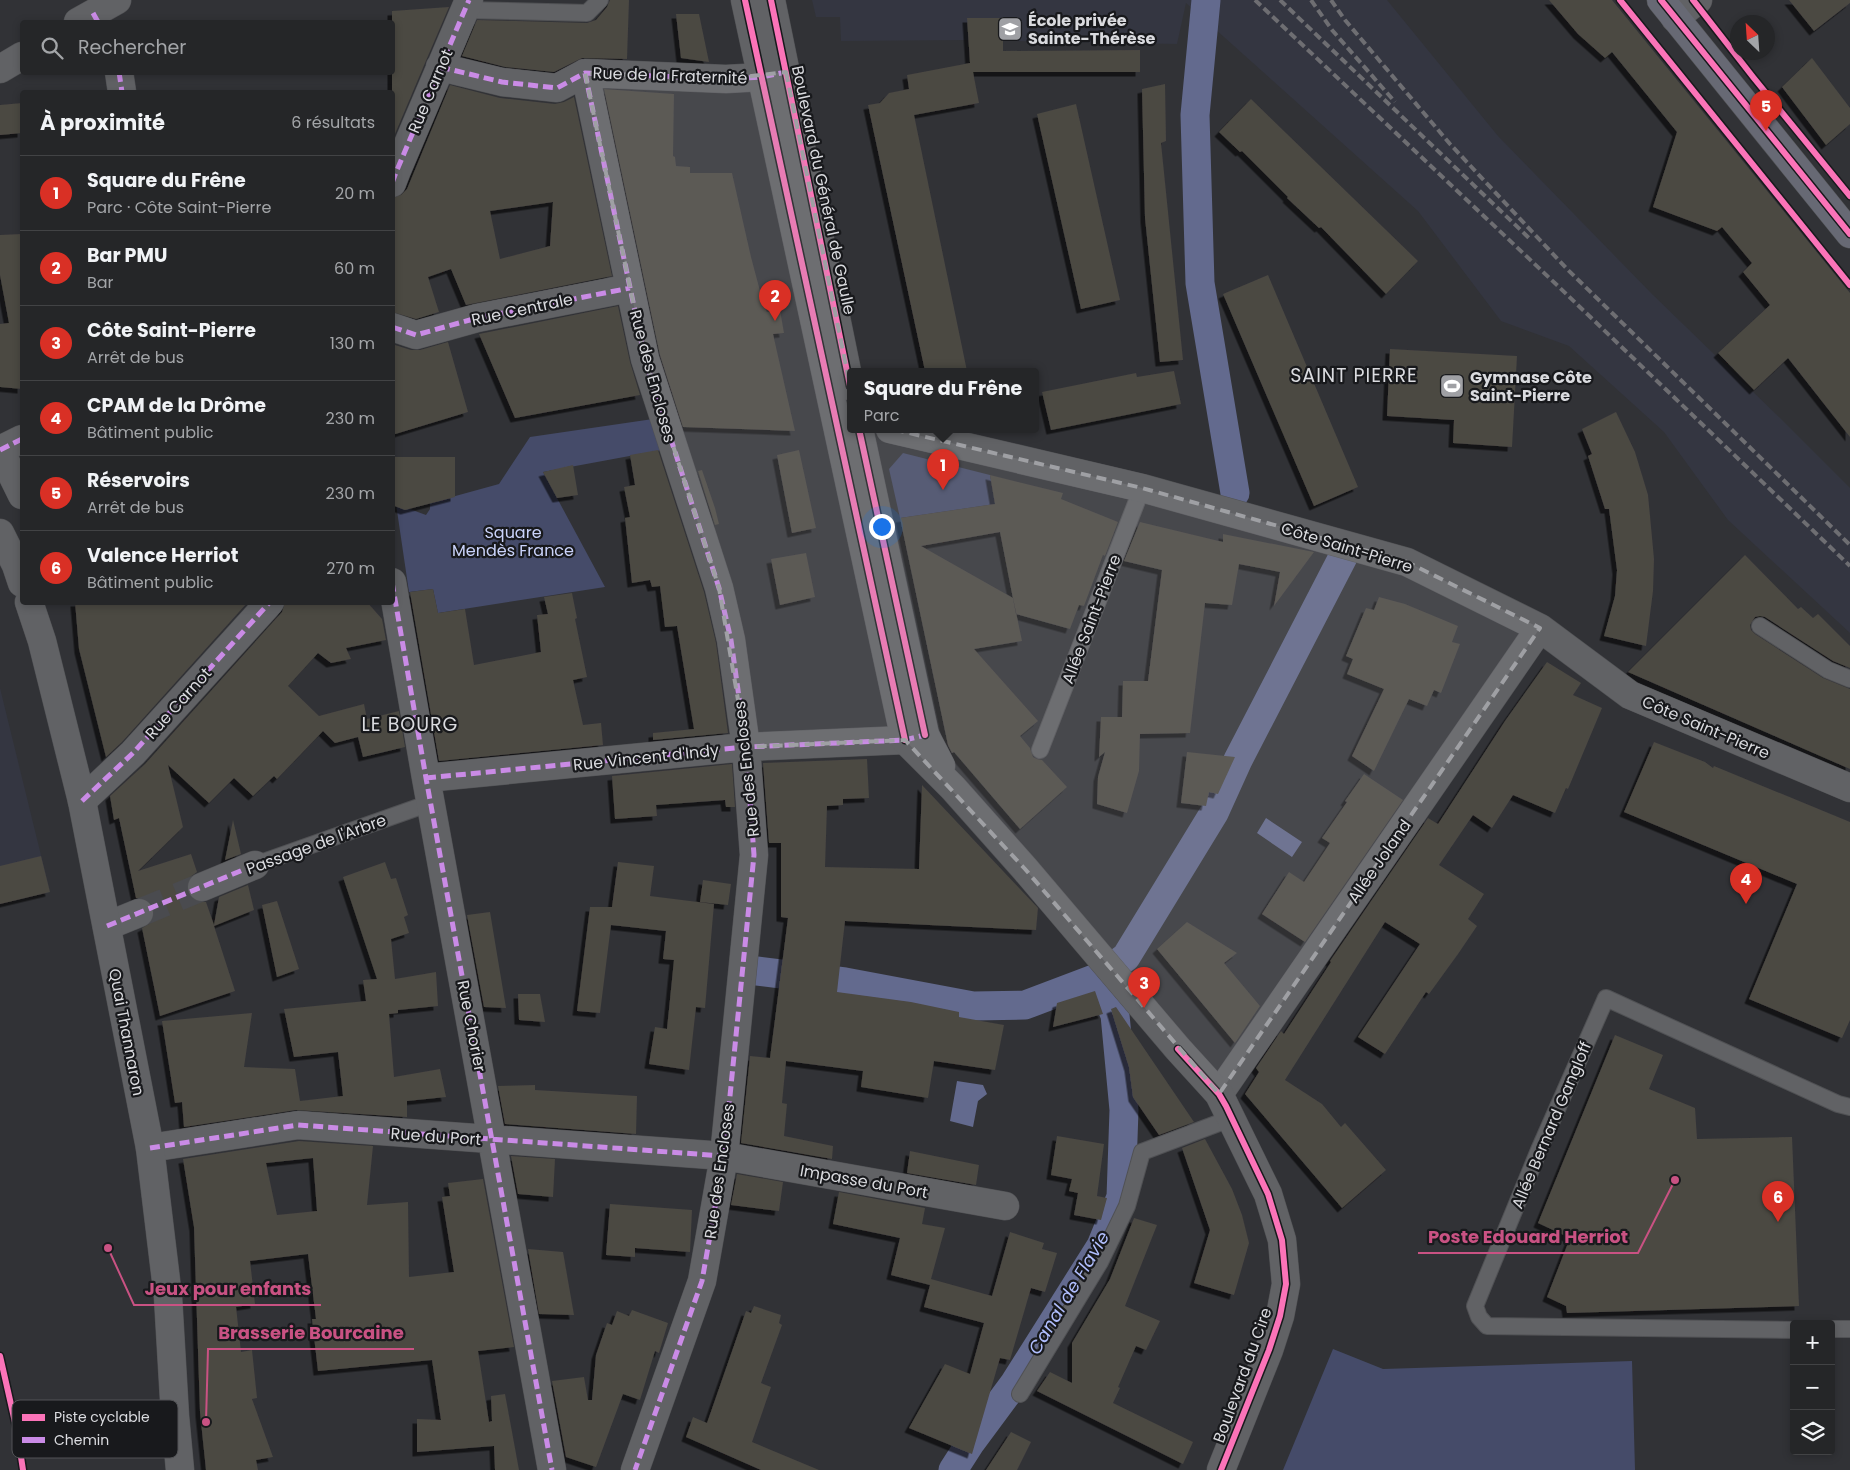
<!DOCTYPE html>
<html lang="fr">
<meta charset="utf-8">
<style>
body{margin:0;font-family:Poppins,sans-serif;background:#2d2e30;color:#f1f3f6}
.controls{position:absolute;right:15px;bottom:15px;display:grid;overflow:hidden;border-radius:5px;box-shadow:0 2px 8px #0003}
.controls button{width:45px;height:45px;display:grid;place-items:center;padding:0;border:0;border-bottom:1px solid #424345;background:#252628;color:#f1f3f6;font:25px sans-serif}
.compass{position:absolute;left:1730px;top:15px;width:45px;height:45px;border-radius:50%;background:#252628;box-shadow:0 2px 8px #0003;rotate:335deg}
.you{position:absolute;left:881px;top:526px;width:18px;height:18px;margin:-12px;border:4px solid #fff;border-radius:50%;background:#1a73e8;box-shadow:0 0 0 8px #1a73e833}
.badge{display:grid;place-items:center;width:32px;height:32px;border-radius:50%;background:#d93025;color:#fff;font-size:16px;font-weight:700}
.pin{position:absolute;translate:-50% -41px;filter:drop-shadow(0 1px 2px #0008)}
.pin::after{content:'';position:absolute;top:26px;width:18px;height:15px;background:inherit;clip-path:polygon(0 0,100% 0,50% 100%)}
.popup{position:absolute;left:847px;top:368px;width:192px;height:65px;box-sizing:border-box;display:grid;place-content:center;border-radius:5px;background:#252628;filter:drop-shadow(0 1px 4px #0005);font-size:16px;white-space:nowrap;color:#a3a5a8}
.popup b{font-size:19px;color:#f1f3f6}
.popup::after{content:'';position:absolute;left:50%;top:100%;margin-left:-10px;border:10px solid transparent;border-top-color:#252628}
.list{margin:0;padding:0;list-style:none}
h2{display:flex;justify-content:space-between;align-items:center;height:65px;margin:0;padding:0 20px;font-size:21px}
h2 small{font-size:16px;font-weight:400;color:#a3a5a8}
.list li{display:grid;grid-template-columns:32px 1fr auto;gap:15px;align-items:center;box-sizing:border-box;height:75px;padding:0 20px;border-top:1px solid #424345}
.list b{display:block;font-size:19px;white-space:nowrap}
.list p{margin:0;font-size:16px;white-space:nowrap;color:#a3a5a8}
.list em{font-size:16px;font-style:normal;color:#a3a5a8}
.icon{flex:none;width:28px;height:28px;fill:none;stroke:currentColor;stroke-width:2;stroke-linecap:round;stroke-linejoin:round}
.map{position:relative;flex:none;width:1850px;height:1470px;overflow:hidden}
.search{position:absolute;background:#252628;box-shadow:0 2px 8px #0003;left:20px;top:20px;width:375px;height:55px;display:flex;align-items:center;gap:12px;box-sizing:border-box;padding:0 18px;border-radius:5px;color:#a3a5a8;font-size:19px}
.panel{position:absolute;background:#252628;box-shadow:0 2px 8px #0003;left:20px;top:90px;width:375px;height:515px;border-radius:5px}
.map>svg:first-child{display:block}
.built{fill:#343641}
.green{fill:#454b69}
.water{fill:#636a8e}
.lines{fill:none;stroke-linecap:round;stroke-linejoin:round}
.canal{stroke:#636a8e;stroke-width:29}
.building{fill:#4b4843;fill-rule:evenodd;filter:url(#shadow)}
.street-tunnel{stroke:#4a4b4f;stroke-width:28;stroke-dasharray:28 14;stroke-linecap:butt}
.lane-casing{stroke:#505154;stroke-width:18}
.street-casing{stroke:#505154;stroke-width:29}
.secondary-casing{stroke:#505154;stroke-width:29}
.primary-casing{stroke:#505154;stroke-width:29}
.lane{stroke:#616265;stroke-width:16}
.street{stroke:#616265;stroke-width:28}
.secondary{stroke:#616265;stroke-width:28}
.primary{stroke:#676974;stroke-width:28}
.rail{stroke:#6e6e72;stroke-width:4;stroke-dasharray:8 4;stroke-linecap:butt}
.quiet{stroke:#ca8be6;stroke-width:5;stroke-dasharray:10 5;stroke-linecap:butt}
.cycleway-casing{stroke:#18191c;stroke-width:9}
.cycleway{stroke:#fb73b8;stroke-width:6}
.marked{fill:#9fa0a4;fill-opacity:0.2;stroke:#9fa0a4;stroke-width:4;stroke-dasharray:10 6;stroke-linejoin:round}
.labels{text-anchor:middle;stroke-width:4.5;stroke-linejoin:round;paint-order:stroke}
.poi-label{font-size:16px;font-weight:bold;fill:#dadbdf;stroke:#18191c;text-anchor:start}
.street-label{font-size:16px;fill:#dadbdf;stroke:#18191c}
.park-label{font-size:16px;fill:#cad3fa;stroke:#18191c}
.water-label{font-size:18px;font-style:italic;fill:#b0befd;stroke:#18191c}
.quarter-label{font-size:19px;letter-spacing:1px;fill:#dadbdf;stroke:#18191c}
.key{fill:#18191c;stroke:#525356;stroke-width:1}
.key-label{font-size:14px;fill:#dadbdf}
.leader{fill:none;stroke:#c95283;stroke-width:2}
.callout-dot{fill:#c95283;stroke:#18191c;stroke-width:2}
.callout-label{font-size:18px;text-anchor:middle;font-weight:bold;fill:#c95283;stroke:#18191c;stroke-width:4.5;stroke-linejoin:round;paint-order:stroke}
</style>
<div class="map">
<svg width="1850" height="1470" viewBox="0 0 1850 1470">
<defs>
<filter id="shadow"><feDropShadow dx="-4.5" dy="4.5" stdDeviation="0" flood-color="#0009"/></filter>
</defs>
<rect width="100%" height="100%" fill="#313236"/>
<path class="built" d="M812 0H1387L1498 136 1652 294 1780 418 1850 488V633L1728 520 1664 432 1569 346 1501 321 1418 211 1186 3 1177 44 968 40 841 41 840 17H816Z
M0 688 50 892 0 904Z"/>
<path class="green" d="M653 419 662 450 543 472 605 587 438 613 433 589 409 592 396 504 426 515 430 509V503L499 484 530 437Z
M903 453 990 475 995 504 900 518 889 469Z
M1333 1349 1383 1369 1632 1361 1635 1470H1283Z"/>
<path class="water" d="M1266 818 1302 842 1292 857 1257 833Z
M957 1081 983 1085 987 1094 978 1101 973 1127 950 1121Z"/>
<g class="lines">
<path class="canal" d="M1206 0 1195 115 1200 283 1235 493
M749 970 845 982 973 1006 1025 1005 1099 977 1126 957 1214 813 1238 760 1344 555
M953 1470 971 1442 1014 1384 1101 1246 1121 1197 1124 1110 1115 1015 1099 977"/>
</g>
<path class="building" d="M610 0H629L627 59 582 58 554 72 505 67 462 56 477 20 587 23 596 20 607 7Z
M1549 0H1612L1850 293V437L1788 358 1754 390 1718 353 1770 305 1743 272 1752 263 1722 227 1717 231 1653 207 1677 132 1612 52 1605 58 1578 34Z
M1789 0H1850V3L1814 31Z
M449 7 425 63 392 141V11Z
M676 14H699L709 62 681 58Z
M967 18H1003V51L1140 50V72H973L979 103 914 115 967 371H925L868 105 880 103 889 93 909 89 907 75 970 63Z
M1812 58 1850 108V124L1826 145 1782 87Z
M1165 84 1166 141 1161 143 1183 360 1160 362 1145 218 1142 89Z
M450 85 500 98 555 104 564 102 574 97 612 276 466 305 451 269 428 277 439 312 416 319 392 312V198L401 195 407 189ZM553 202 550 246 500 259 490 211Z
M604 89 674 94 673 156 675 157 676 166 690 167V173H732L751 257 764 306 767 312 780 310 784 333 773 334 795 431 683 427 660 355Z
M1251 99 1418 261 1386 294 1321 227 1319 228 1287 198 1288 197 1242 151 1240 152 1219 132Z
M22 103V133L0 135V105Z
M1076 104 1120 300 1081 309 1037 114Z
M22 234V389L0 387V324L9 323 0 275V235Z
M1268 275 1358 487 1314 506 1223 294Z
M618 306 630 362 640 395 515 418 479 334Z
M448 342 468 412 392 435V344L411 350H420Z
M1390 349 1517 356 1512 447 1453 443 1454 420 1387 416Z
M1174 371 1181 404 1051 430 1042 392 1136 373 1137 377Z
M1616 412 1635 452 1648 495 1650 516 1654 559 1653 591 1646 646 1604 636 1615 596 1617 570 1609 509H1605L1588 456 1592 454 1582 429Z
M658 450 704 592 716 643 728 733 653 740V733L694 729 677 626 665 627 660 586 652 587 650 580 632 583 625 518 630 517 624 487 635 485 630 455Z
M799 450 816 528 792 533 777 455Z
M392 457H455V497L405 510 392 505Z
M573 465 578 495 557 498 543 472Z
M702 470 715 508 719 524 715 525 698 471Z
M990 475 1063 493 1061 499 1118 522 1105 556 1103 555 1084 606 1079 605 1070 629 1016 614 1000 532 921 546 1013 598 1022 641 974 649 1038 721 1020 736 1030 748 1033 757 1037 759 1042 760 1067 787 1020 829 954 752 952 753 948 745 900 518 995 504Z
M1140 522 1223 542V534L1314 552 1274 606 1280 572 1239 564 1232 605 1205 603 1190 733 1140 734 1139 771 1127 813 1097 804 1098 777 1105 752 1099 757 1101 717H1122L1123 681H1148L1162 570 1124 561Z
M806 553 815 597 780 605 771 559Z
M1745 555 1798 609 1801 607 1813 618 1818 614 1850 646V668L1833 661 1765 617 1760 616 1755 617 1750 625 1751 630 1755 634 1823 678 1850 689V769L1628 672Z
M433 589 438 613 465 609 474 665 541 652 537 615 548 614 544 597 572 593 577 618 575 619 587 677 573 680 583 725 601 723 603 745 439 761 410 592Z
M1379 597 1405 604 1458 626 1452 642 1460 644 1441 693 1434 690 1427 706 1409 699 1374 771 1352 756 1384 689 1347 674 1353 659 1346 656 1366 608 1374 610Z
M75 602H248L122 742 106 757 79 649Z
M285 602H367L382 619 386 640 346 648 351 659 331 663 318 653 288 686 319 716 364 704 367 719 399 711 405 747 363 757 358 737 335 743 323 731 277 779 274 776 253 796 234 778 209 803 168 765 183 827 138 871 191 854 197 872 189 878 187 884V893L193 900 200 902H206L214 925 219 897 248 885 254 910 214 926 235 991 160 1016 142 928 152 922 154 916V908L148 900 142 898H136L119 818 114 820 110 796 145 764 282 612Z
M1547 662 1581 683 1573 695 1602 708 1568 789 1566 788 1555 813 1513 795 1492 828 1473 815 1439 865 1484 894 1468 919 1477 926 1458 954 1429 994 1426 992 1385 1054 1358 1037 1420 944 1385 922 1285 1080 1322 1104 1341 1127 1345 1123 1386 1170 1342 1208 1245 1094 1259 1072 1256 1068 1281 1031 1284 1034 1331 962 1330 961 1428 818 1438 824 1505 721Z
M1654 742 1705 762 1713 768 1714 766 1850 822V1020L1842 1038 1749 999 1797 884 1624 812Z
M1187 752 1235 757 1218 794 1209 792 1206 806 1181 803Z
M867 759 869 798 843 799V805L827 806 825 867 919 869 922 785 1038 908 1036 930 845 921 837 992 911 1002 959 1012V1017L1004 1025 995 1070 934 1061 928 1098 861 1087 863 1071 786 1061 782 1103 787 1104 784 1136 833 1146 832 1159 741 1143 750 1056 770 1058 788 918 781 917V843H769L763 763Z
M732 764 735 807H726L725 800 656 805 657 816 615 819 612 776Z
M1364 774 1403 800 1305 942 1262 914 1289 872 1304 882 1330 843 1322 838 1347 802 1345 801Z
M233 820 241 854 225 860Z
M41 856 50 892 0 904V866Z
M385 862 391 879 396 878 408 915 404 917 409 933 391 939 395 979 436 972 438 1006 398 1010V1013L389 1014 394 1077 440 1069 446 1097 407 1101V1117L296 1110 184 1127 182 1102 175 1103 162 1021 252 1013 244 1067 295 1069 300 1101 343 1096 338 1052 294 1057 284 1009 366 1001 363 980 377 979 343 877Z
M618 862 654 866 650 896 714 904 705 1008 696 1007 689 1070 649 1064 655 1027 667 1029 674 960 663 959 666 931 611 925 600 1013 577 1011 590 907H612Z
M703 880 731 884 728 905 700 902Z
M277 901 299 969 277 977 262 905Z
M490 912 506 1008 484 1007 467 915Z
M1187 922 1237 953 1224 963 1260 1006 1235 1043 1157 949Z
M1095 991 1103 1014 1053 1027 1057 1003Z
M518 994H540L545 1022 519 1020Z
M1116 1007 1194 1122 1159 1135 1133 1097 1129 1067 1111 1009Z
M1615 1035 1663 1055 1649 1089 1695 1108 1697 1139 1792 1137 1799 1306 1567 1313 1566 1306 1547 1297 1570 1238 1538 1223Z
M535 1085V1090L637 1096 636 1134 505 1124 498 1086Z
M1057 1136 1104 1144 1097 1196 1107 1198 1101 1220 1074 1215 1078 1193 1069 1191 1072 1179 1051 1175Z
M1205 1139 1232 1189 1242 1215 1249 1243 1234 1295 1194 1283 1210 1230 1182 1148Z
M299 1141 373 1146 367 1205 408 1202 409 1277 454 1272 442 1197 450 1196 448 1183 483 1179 514 1347 478 1351 489 1422 492 1421 491 1396 505 1394 519 1470H495L494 1446 417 1452V1419L441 1420 432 1360 318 1371 312 1319H316L308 1254 250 1261 255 1304 236 1307 241 1352 252 1350 257 1398 252 1399 273 1457 256 1460 258 1470H206L200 1412 194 1227 183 1159ZM313 1158 317 1211 277 1215 266 1163Z
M910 1151 979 1165 976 1185 907 1173Z
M511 1156 555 1159 553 1197 518 1194Z
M737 1174 783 1182 779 1211 731 1205Z
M839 1192 925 1208 922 1224 945 1228 931 1279 992 1296 1010 1232 1044 1243 1042 1249 1057 1253 1045 1292 1031 1288 1010 1360 1000 1358 972 1454 909 1428 945 1364 970 1374 984 1323 924 1307 930 1285 891 1275 900 1238 833 1224Z
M610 1204 692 1210 690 1252 635 1248V1257L606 1255Z
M1134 1218 1157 1225 1125 1306 1160 1321 1146 1350 1136 1346 1118 1387 1120 1388 1113 1403 1193 1442 1183 1464 1037 1391 1050 1372 1072 1383V1343L1110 1279Z
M528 1249 563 1252 574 1315 539 1314Z
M754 1306 781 1315 779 1323 782 1325 761 1383 771 1387 752 1442 819 1470H761L686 1437 693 1417 707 1423 746 1311 751 1313Z
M632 1310 668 1323 659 1353 655 1351 640 1400 623 1394 596 1467 566 1457 552 1381 584 1377 588 1400H592L596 1355 607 1323 612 1325 617 1311 629 1316Z
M1011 1432 1031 1442 1017 1470H986Z"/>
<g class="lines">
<path class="street-tunnel" d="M139 913 202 887"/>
<defs>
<path id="lane" d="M465 10 587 13 600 0
M1760 626 1828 670 1850 679
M1040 750 1142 488
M255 865 430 803
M1831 1329H1850
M1794 1330 1487 1326 1479 1317 1475 1306 1539 1150 1606 998 1838 1104 1850 1107
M1020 1394 1100 1262 1127 1206 1142 1152 1232 1118"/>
<path id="street" d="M1675 18 1698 0
M78 22 117 0
M440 67 502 82 557 88 585 73 726 79 762 77 784 72
M0 69 22 56
M119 72 122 92
M585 73 645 359 719 588 731 640 746 747 754 855 724 1156 702 1281 635 1470
M392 183 397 170 469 0
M392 327 416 335 477 318 630 288
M890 429 1142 488 1407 562 1540 628 1630 695 1850 788
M0 450 22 495
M0 450 22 439
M392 582 426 778 552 1470
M426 778 746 747 905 740 925 735
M82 801 133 753 270 602
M202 887 255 865
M107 926 139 913
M1219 1094 1540 628
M150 1148 298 1125 724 1156 1005 1206"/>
<path id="secondary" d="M745 0 905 740 953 788 1025 869 1178 1049 1219 1094 1268 1194 1282 1240 1286 1284 1280 1316 1269 1350 1221 1470
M771 0 850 386
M859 429 925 735 941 766
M0 533 16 565 22 583
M29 602 42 641 82 801 150 1148 168 1297 175 1416 180 1470"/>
<path id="primary" d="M1661 0 1850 234"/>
</defs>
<use href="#lane" class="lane-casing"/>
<use href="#street" class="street-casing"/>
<use href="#secondary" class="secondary-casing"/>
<use href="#primary" class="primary-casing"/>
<use href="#lane" class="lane"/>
<use href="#street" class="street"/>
<use href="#secondary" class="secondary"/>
<use href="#primary" class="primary"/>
<path class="rail" d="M1255 0 1559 287 1850 566
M1280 0 1529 238
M1311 0 1332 30 1395 102
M1331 0 1345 20 1450 144 1567 269 1850 545"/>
<path class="quiet" d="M93 13 98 22
M440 67 502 82 557 88 585 73 726 79 762 77 786 72
M119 72 122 92
M585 73 645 359 719 588 731 640 746 747 754 855 724 1156 702 1281 635 1470
M392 183 397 170 469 0
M392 327 416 335 477 318 630 288
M0 450 22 439
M392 582 426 778 552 1470
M426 778 746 747 905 740 925 735
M82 801 133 753 270 602
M107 926 255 865
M150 1148 298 1125 724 1156"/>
<defs>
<path id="cycleway" d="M745 0 905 740
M771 0 850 386
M1620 0 1850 285
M1661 0 1850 234
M1693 0 1753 77 1850 196
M859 429 925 735
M1178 1049 1219 1094 1226 1106 1268 1194 1282 1240 1286 1284 1280 1316 1269 1350 1221 1470
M0 1356 17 1431 23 1470"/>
</defs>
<use href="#cycleway" class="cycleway-casing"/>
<use href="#cycleway" class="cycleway"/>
</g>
<path class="marked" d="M786 72 859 429 875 426 892 429 1142 488 1407 562 1540 628 1219 1094 1025 869 905 740 746 747 719 588 645 359 585 73 726 79Z"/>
<defs>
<symbol id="school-square" viewBox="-11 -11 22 22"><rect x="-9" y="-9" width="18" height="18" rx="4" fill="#9fa0a4" stroke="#18191c"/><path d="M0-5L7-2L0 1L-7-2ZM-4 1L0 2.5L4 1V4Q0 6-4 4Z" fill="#fff"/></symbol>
<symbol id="stadium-square" viewBox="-11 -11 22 22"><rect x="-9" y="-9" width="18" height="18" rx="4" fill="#9fa0a4" stroke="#18191c"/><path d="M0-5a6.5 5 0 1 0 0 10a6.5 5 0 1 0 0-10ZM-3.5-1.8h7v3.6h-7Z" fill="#fff"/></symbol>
</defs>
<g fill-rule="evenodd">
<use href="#school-square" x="996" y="15" width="28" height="28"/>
<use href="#stadium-square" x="1438" y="372" width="28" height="28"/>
</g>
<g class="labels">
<g class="poi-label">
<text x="1028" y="26">École privée<tspan x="1028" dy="18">Sainte-Thérèse</tspan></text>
<text x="1470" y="383">Gymnase Côte<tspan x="1470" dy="18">Saint-Pierre</tspan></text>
</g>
<g class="street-label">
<text transform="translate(670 75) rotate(2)" y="6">Rue de la Fraternité</text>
<text transform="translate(430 91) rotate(-67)" y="6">Rue Carnot</text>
<text transform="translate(824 190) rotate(78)" y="6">Boulevard du Général de Gaulle</text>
<text transform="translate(522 309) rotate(-12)" y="6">Rue Centrale</text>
<text transform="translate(653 376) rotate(75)" y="6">Rue des Encloses</text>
<text transform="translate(1347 547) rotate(17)" y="6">Côte Saint-Pierre</text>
<text transform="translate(1091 619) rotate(-69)" y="6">Allée Saint-Pierre</text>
<text transform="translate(178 703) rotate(-48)" y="6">Rue Carnot</text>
<text transform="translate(1706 727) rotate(23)" y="6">Côte Saint-Pierre</text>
<text transform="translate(646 757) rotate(-6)" y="6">Rue Vincent d'Indy</text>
<text transform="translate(746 769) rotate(-96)" y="6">Rue des Encloses</text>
<text transform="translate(316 844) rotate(-20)" y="6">Passage de l'Arbre</text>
<text transform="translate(1379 861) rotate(-55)" y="6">Allée Joland</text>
<text transform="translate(472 1026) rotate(79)" y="6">Rue Chorier</text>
<text transform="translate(127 1032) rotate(79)" y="6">Quai Thannaron</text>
<text transform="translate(1551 1125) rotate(-67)" y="6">Allée Bernard Gangloff</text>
<text transform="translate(436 1136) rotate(4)" y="6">Rue du Port</text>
<text transform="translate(719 1171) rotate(-82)" y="6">Rue des Encloses</text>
<text transform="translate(864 1181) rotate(10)" y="6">Impasse du Port</text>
<text transform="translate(1242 1375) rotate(-70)" y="6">Boulevard du Cire</text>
</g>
<g class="park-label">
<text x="513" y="538">Square<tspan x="513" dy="18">Mendès France</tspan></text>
</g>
<g class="water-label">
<text transform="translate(1069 1293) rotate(-59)" y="6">Canal de Flavie</text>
</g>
<g class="quarter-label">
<text x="1354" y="382">SAINT PIERRE</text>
<text x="410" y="731">LE BOURG</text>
</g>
</g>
<rect x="12" y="1400" width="166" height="58" rx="8" class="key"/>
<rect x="22" y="1414" width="23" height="7" fill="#fb73b8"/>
<rect x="22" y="1437" width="23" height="6" fill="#ca8be6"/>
<g class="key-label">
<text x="54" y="1422">Piste cyclable</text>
<text x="54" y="1445">Chemin</text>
</g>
<path class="leader" d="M1675 1180L1638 1253H1418M108 1248L134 1305H321M206 1422L208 1349H414"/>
<g class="callout-dot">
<circle cx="1675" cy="1180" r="5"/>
<circle cx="108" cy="1248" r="5"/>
<circle cx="206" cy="1422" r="5"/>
</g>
<g class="callout-label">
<text x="1528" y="1243">Poste Edouard Herriot</text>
<text x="228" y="1295">Jeux pour enfants</text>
<text x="311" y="1339">Brasserie Bourcaine</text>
</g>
</svg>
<div class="controls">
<button>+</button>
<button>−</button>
<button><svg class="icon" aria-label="layers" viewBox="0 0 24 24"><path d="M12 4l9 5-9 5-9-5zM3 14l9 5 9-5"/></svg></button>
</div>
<svg class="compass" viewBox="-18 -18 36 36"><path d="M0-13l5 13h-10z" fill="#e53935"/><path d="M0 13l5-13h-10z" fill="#a3a5a8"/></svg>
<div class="you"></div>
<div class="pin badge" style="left:943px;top:490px">1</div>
<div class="popup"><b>Square du Frêne</b>Parc</div>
<div class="pin badge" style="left:775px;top:321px">2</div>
<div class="pin badge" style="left:1144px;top:1008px">3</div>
<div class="pin badge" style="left:1746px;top:904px">4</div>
<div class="pin badge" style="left:1766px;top:131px">5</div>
<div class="pin badge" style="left:1778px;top:1222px">6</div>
<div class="search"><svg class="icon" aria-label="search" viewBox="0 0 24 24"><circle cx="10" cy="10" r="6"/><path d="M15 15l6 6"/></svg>Rechercher</div>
<section class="panel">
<h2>À proximité<small>6 résultats</small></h2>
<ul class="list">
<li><span class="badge">1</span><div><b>Square du Frêne</b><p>Parc · Côte Saint-Pierre</p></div><em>20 m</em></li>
<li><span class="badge">2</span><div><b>Bar PMU</b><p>Bar</p></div><em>60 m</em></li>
<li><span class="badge">3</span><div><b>Côte Saint-Pierre</b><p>Arrêt de bus</p></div><em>130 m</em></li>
<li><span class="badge">4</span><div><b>CPAM de la Drôme</b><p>Bâtiment public</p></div><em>230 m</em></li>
<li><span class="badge">5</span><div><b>Réservoirs</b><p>Arrêt de bus</p></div><em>230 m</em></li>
<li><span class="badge">6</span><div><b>Valence Herriot</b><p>Bâtiment public</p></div><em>270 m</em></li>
</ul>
</section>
</div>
